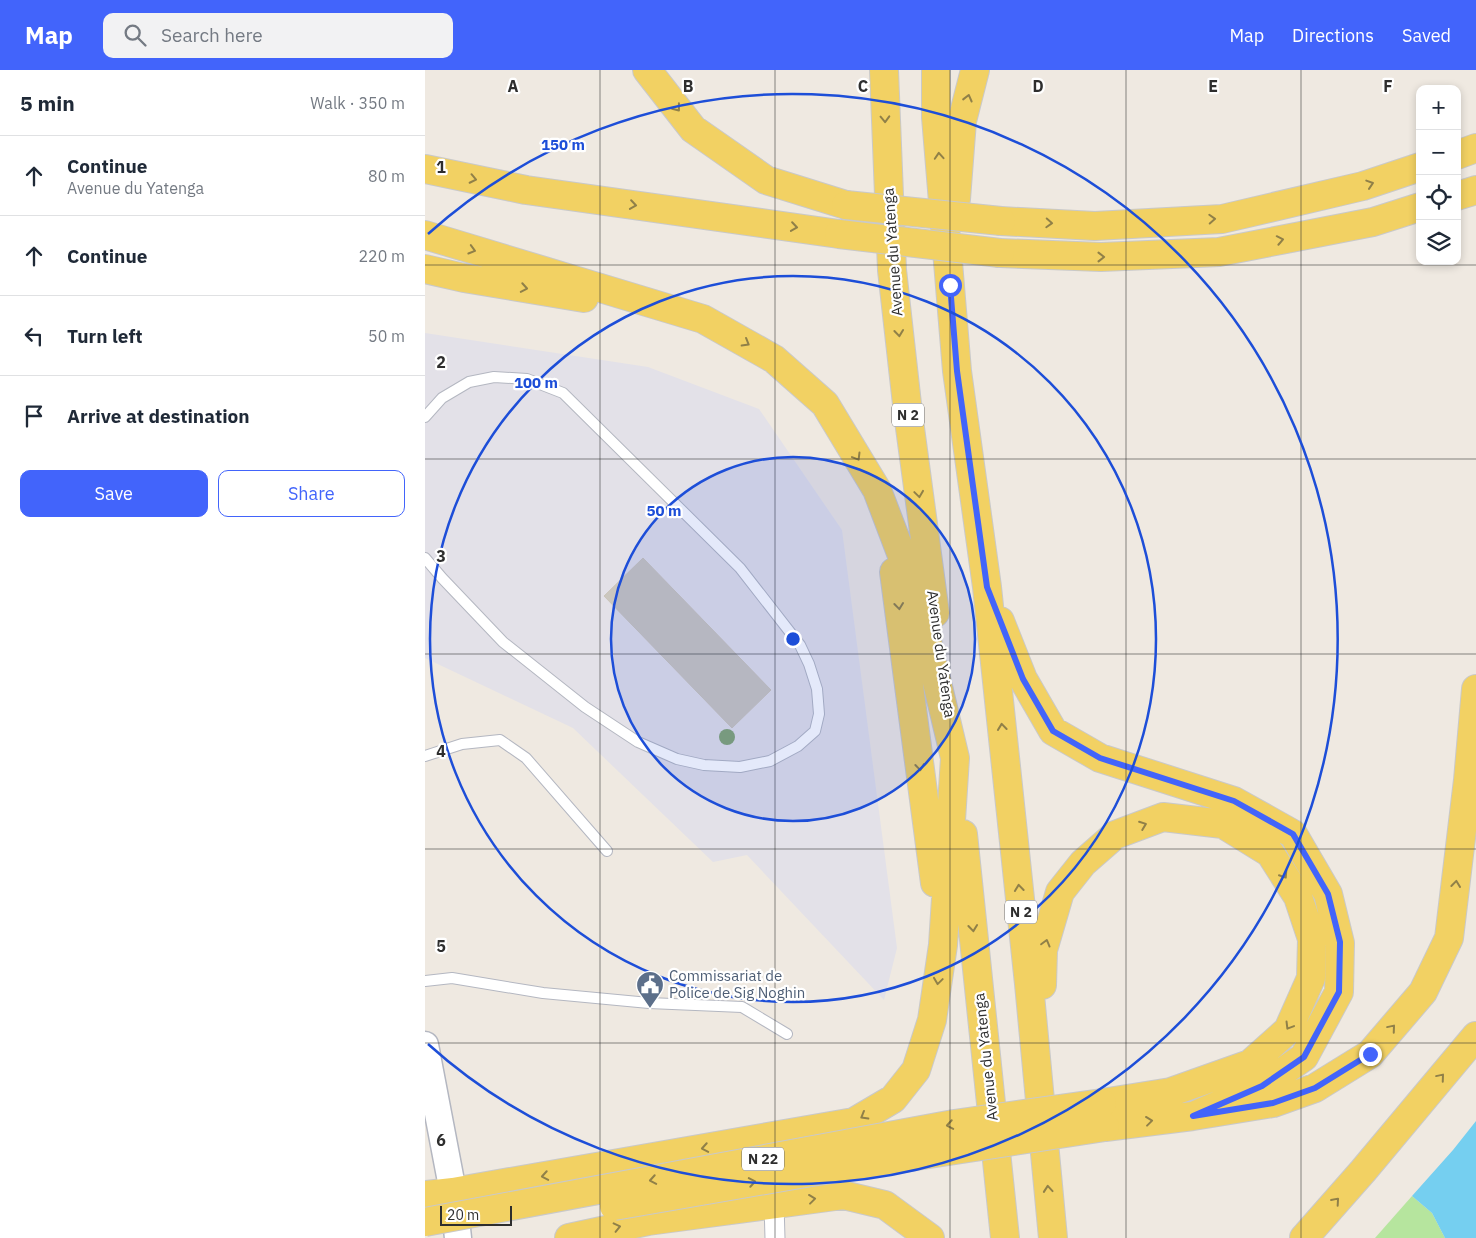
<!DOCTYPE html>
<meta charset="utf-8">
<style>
body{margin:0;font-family:"IBM Plex Sans",sans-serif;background:#f2f2f3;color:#1f2937}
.controls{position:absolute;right:15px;top:15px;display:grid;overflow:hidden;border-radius:10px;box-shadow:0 2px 8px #0003}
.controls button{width:45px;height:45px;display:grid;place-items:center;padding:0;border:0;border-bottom:1px solid #e0e1e3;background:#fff;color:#1f2937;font:25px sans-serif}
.scale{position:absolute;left:15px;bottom:12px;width:72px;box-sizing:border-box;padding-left:5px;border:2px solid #2e2e2e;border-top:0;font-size:14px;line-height:18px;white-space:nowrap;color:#2e2e2e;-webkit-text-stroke:4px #fff;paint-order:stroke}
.stop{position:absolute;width:15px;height:15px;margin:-11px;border:4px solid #4264fb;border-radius:50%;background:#fff}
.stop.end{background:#4264fb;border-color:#fff;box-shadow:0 1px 5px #0008}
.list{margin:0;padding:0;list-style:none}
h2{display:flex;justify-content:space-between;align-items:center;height:65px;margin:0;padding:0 20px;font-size:21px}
h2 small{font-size:16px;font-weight:400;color:#747a83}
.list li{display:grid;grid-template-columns:32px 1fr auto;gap:15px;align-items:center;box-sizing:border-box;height:80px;padding:0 20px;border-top:1px solid #e0e1e3}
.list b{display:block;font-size:19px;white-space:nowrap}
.list p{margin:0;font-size:16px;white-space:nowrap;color:#747a83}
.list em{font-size:16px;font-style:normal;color:#747a83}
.actions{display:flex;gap:10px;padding:15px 20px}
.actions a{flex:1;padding:11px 0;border:1px solid #4264fb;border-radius:10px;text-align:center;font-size:18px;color:#4264fb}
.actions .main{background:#4264fb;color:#fff}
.icon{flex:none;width:28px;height:28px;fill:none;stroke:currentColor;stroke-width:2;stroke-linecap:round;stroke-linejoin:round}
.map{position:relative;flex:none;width:1051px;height:1168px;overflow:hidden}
header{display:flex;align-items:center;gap:30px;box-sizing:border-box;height:70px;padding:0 25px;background:#4264fb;color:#fff}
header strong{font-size:24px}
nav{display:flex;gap:28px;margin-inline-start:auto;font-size:18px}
.search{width:350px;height:45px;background:#f2f2f3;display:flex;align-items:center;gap:12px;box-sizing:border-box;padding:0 18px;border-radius:10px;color:#747a83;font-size:19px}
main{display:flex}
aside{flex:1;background:#fff}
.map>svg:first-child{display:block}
.industrial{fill:#e3e1e8}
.green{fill:#b6e59e}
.water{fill:#75cff0}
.building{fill:#cbc7bf;stroke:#cbc5ba}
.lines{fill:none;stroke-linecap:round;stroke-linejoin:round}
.lane-casing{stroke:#b4b7c1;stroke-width:12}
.street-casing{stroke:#b4b7c1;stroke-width:21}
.secondary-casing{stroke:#b4b7c1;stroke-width:29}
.primary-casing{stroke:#c9c9c9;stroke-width:30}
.lane{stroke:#fff;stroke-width:10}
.street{stroke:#fff;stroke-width:19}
.secondary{stroke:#fff;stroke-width:26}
.primary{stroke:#f2d163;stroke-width:28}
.primary-bridge-casing{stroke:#c9c9c9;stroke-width:30;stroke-linecap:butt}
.primary-bridge{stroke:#f2d163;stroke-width:28}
.tree{fill:#84a574}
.oneway{stroke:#908048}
.route{stroke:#4264fb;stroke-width:6}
.grid{fill:none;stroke:#2e2e2e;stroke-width:1;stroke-opacity:0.55}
.ring{fill:none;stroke:#1d4ed8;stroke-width:2.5}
.labels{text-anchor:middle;stroke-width:4.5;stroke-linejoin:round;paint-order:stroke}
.shield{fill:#fff;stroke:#6d6d6d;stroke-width:1}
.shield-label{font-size:14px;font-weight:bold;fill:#2e2e2e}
.street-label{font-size:15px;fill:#2e2e2e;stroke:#fff}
.service-label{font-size:15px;fill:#4e5e75;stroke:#fff;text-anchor:start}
.grid-label{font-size:16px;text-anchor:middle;font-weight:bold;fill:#2e2e2e;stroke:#fff;stroke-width:4.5;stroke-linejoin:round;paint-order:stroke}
.centre{fill:#1d4ed8;stroke:#fff;stroke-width:2.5}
.ring-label{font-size:15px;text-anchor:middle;font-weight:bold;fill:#1d4ed8;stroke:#fff;stroke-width:4.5;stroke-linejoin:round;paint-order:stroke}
</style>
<header>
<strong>Map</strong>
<div class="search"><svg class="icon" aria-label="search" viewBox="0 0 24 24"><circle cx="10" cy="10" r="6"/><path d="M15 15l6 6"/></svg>Search here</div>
<nav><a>Map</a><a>Directions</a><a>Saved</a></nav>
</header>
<main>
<aside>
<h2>5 min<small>Walk · 350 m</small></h2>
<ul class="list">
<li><svg class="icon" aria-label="ahead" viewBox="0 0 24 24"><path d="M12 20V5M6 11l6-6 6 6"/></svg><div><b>Continue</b><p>Avenue du Yatenga</p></div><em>80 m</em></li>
<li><svg class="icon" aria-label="ahead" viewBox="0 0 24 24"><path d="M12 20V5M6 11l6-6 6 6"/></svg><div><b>Continue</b></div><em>220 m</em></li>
<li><svg class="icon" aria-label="left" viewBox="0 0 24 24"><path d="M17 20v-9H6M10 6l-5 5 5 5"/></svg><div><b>Turn left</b></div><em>50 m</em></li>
<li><svg class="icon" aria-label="arrive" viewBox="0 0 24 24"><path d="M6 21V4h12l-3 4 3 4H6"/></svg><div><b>Arrive at destination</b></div></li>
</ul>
<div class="actions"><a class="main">Save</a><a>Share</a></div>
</aside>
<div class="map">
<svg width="1051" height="1168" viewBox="0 0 1051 1168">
<rect width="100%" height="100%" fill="#efe9e1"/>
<path class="industrial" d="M0 263 223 297 334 339 417 460 472 878 459 930 322 785 288 792 148 658 0 588Z"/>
<path class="green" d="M987 1126 1007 1143 1020 1168H950Z"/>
<path class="water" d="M1051 1051V1168H1020L1007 1143 987 1126 1028 1080Z"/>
<path class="building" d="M218 488 346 620 307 658 179 526Z"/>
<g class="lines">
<defs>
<path id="lane" d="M0 347 17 328 44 312 69 307 102 309 138 323 315 498 375 575 384 594 392 619 394 644 390 661 373 676 345 691 315 697 279 695 252 689 213 672 160 637 78 572 17 508 0 488
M0 686 37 674 75 670 101 688 182 781
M0 911 27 908 118 923 224 933 317 937 362 964"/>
<path id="street" d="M349 1134 350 1168"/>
<path id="secondary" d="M0 975 28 1122 33 1168"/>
<path id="primary" d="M222 0 268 59 341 110 421 135
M459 0 467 200 483 343 510 543
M511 0V47L532 301 562 517 604 914 628 1168
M1032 85 1051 78
M0 99 101 120 414 164
M1032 126 1051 120
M531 129 537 51 550 0
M576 151 670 156 797 149 938 116 995 97
M0 165 278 249 349 289 400 334 452 420 490 520 530 688 518 875 507 950 491 1000 468 1029 429 1052 28 1122 0 1125
M575 183 676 187 794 182 948 152 995 137
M0 199 39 208 159 228
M469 502 510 813
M575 551 598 609 628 661 675 688 809 731 868 764 903 824 915 873 914 922 879 987 837 1016 768 1046
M538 764 580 1168
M617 915 618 880 635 822 658 793 690 765 738 747 798 754 845 783 873 827 887 869 886 908 863 960 825 994 746 1022 677 1033
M680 1057 768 1046 848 1033 890 1018 945 984 998 922 1024 868 1043 710 1051 619
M144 1168 223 1151 418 1125 460 1135 505 1168
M879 1168 938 1101 1051 966"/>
</defs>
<use href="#lane" class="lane-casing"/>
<use href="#street" class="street-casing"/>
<use href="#secondary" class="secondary-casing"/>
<use href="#primary" class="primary-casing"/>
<use href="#lane" class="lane"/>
<use href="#street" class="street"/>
<use href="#secondary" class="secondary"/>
<use href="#primary" class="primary"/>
<defs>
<path id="primary-bridge" d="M421 135 576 151
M414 164 575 183
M189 1136 386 1102 680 1057
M0 1152 529 1054 677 1033"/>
</defs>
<use href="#primary-bridge" class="primary-bridge-casing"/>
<use href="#primary-bridge" class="primary-bridge"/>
</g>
<circle class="tree" cx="302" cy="667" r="8"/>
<defs><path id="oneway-chevron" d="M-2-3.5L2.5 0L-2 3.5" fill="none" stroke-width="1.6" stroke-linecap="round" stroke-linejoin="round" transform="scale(1.25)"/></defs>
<g class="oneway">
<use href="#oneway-chevron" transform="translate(543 28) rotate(-76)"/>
<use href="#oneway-chevron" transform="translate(252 38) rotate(52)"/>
<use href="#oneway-chevron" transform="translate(460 49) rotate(88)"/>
<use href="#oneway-chevron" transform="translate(514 86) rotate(-94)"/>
<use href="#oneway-chevron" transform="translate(48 109) rotate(12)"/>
<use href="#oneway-chevron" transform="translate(945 114) rotate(-18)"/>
<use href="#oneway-chevron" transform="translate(208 135) rotate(8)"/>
<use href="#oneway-chevron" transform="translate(787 149) rotate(-3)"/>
<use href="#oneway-chevron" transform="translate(624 153) rotate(3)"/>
<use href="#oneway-chevron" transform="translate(369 157) rotate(8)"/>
<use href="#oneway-chevron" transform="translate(855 170) rotate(-11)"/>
<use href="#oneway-chevron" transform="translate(47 180) rotate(16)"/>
<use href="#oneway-chevron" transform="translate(676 187)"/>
<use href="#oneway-chevron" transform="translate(99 218) rotate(10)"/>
<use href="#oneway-chevron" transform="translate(474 263) rotate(84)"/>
<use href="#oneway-chevron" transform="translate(321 273) rotate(30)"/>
<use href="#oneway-chevron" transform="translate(432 387) rotate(59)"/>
<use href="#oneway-chevron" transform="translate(494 424) rotate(82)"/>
<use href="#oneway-chevron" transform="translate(474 536) rotate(83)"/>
<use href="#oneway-chevron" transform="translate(577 657) rotate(-96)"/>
<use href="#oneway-chevron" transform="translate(495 697) rotate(83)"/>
<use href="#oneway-chevron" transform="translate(718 755) rotate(-21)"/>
<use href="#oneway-chevron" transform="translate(859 805) rotate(57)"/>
<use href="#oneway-chevron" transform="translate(1031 814) rotate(-83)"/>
<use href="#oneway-chevron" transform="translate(594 818) rotate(-96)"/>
<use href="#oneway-chevron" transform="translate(548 858) rotate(84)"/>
<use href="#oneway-chevron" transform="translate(621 873) rotate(-75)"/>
<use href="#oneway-chevron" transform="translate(513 911) rotate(98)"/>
<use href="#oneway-chevron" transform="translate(864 956) rotate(121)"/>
<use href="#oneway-chevron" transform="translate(967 958) rotate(-50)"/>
<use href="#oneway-chevron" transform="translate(1016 1007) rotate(-50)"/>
<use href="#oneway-chevron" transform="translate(439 1046) rotate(150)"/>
<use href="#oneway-chevron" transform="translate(724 1051) rotate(-7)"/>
<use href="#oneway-chevron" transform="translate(525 1055) rotate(170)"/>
<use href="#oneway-chevron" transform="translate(280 1078) rotate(170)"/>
<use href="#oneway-chevron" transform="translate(120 1106) rotate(170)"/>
<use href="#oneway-chevron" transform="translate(228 1110) rotate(170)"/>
<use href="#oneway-chevron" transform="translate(327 1112) rotate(-10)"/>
<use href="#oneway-chevron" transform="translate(623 1119) rotate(-95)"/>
<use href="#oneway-chevron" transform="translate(387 1129) rotate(-7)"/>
<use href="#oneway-chevron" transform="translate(911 1131) rotate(-49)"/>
<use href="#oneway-chevron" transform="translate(192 1157) rotate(-13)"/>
</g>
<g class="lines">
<path class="route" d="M525 215 532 301 562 517 598 609 628 661 675 688 809 731 868 764 903 824 915 872 914 922 879 987 837 1016 768 1046 848 1033 890 1018 945 984"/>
</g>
<path class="grid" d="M175 0V1168M350 0V1168M525 0V1168M701 0V1168M876 0V1168M0 195H1051M0 389H1051M0 584H1051M0 779H1051M0 973H1051"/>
<circle cx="368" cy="569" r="182" fill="#1d4ed8" fill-opacity=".12"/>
<g class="ring">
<circle cx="368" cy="569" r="182"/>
<circle cx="368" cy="569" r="363"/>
<path d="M3 164A545 545 0 1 1 3 974"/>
</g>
<defs>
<symbol id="civic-pin" viewBox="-11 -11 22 30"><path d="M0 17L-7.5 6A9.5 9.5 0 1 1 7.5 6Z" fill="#5c6f8a" stroke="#fff"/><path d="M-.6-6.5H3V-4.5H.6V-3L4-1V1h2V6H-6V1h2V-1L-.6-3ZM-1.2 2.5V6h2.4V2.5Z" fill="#fff"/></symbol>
</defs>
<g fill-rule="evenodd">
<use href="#civic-pin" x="209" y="899" width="32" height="43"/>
</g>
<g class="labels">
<g class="shield">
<rect x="467" y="333.5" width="32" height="23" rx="4"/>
<rect x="580" y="830.5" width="32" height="23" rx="4"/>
<rect x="317" y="1077.5" width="42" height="23" rx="4"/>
</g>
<g class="shield-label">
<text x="483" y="350">N 2</text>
<text x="596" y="847">N 2</text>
<text x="338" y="1094">N 22</text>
</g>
<g class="street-label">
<text transform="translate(468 182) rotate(-94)" y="5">Avenue du Yatenga</text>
<text transform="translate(516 584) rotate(82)" y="5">Avenue du Yatenga</text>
<text transform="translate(561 987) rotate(-96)" y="5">Avenue du Yatenga</text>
</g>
<g class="service-label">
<text x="244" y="911">Commissariat de<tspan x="244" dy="17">Police de Sig Noghin</tspan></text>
</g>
</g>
<g class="grid-label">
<text x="88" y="22">A</text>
<text x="263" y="22">B</text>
<text x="438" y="22">C</text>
<text x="613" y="22">D</text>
<text x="788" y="22">E</text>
<text x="963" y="22">F</text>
<text x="16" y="103">1</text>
<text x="16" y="298">2</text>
<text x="16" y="492">3</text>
<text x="16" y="687">4</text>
<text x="16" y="882">5</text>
<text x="16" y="1076">6</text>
</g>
<circle cx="368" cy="569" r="8" class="centre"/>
<g class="ring-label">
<text x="138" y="80">150 m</text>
<text x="111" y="318">100 m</text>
<text x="239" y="446">50 m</text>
</g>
</svg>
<div class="controls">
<button>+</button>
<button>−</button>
<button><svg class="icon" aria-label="locate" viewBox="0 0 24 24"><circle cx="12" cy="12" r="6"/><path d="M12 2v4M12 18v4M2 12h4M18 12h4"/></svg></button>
<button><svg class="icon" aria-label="layers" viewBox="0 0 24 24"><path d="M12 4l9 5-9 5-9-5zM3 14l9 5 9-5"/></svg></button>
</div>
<div class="scale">20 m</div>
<div class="stop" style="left:525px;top:215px"></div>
<div class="stop end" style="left:945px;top:984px"></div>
</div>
</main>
